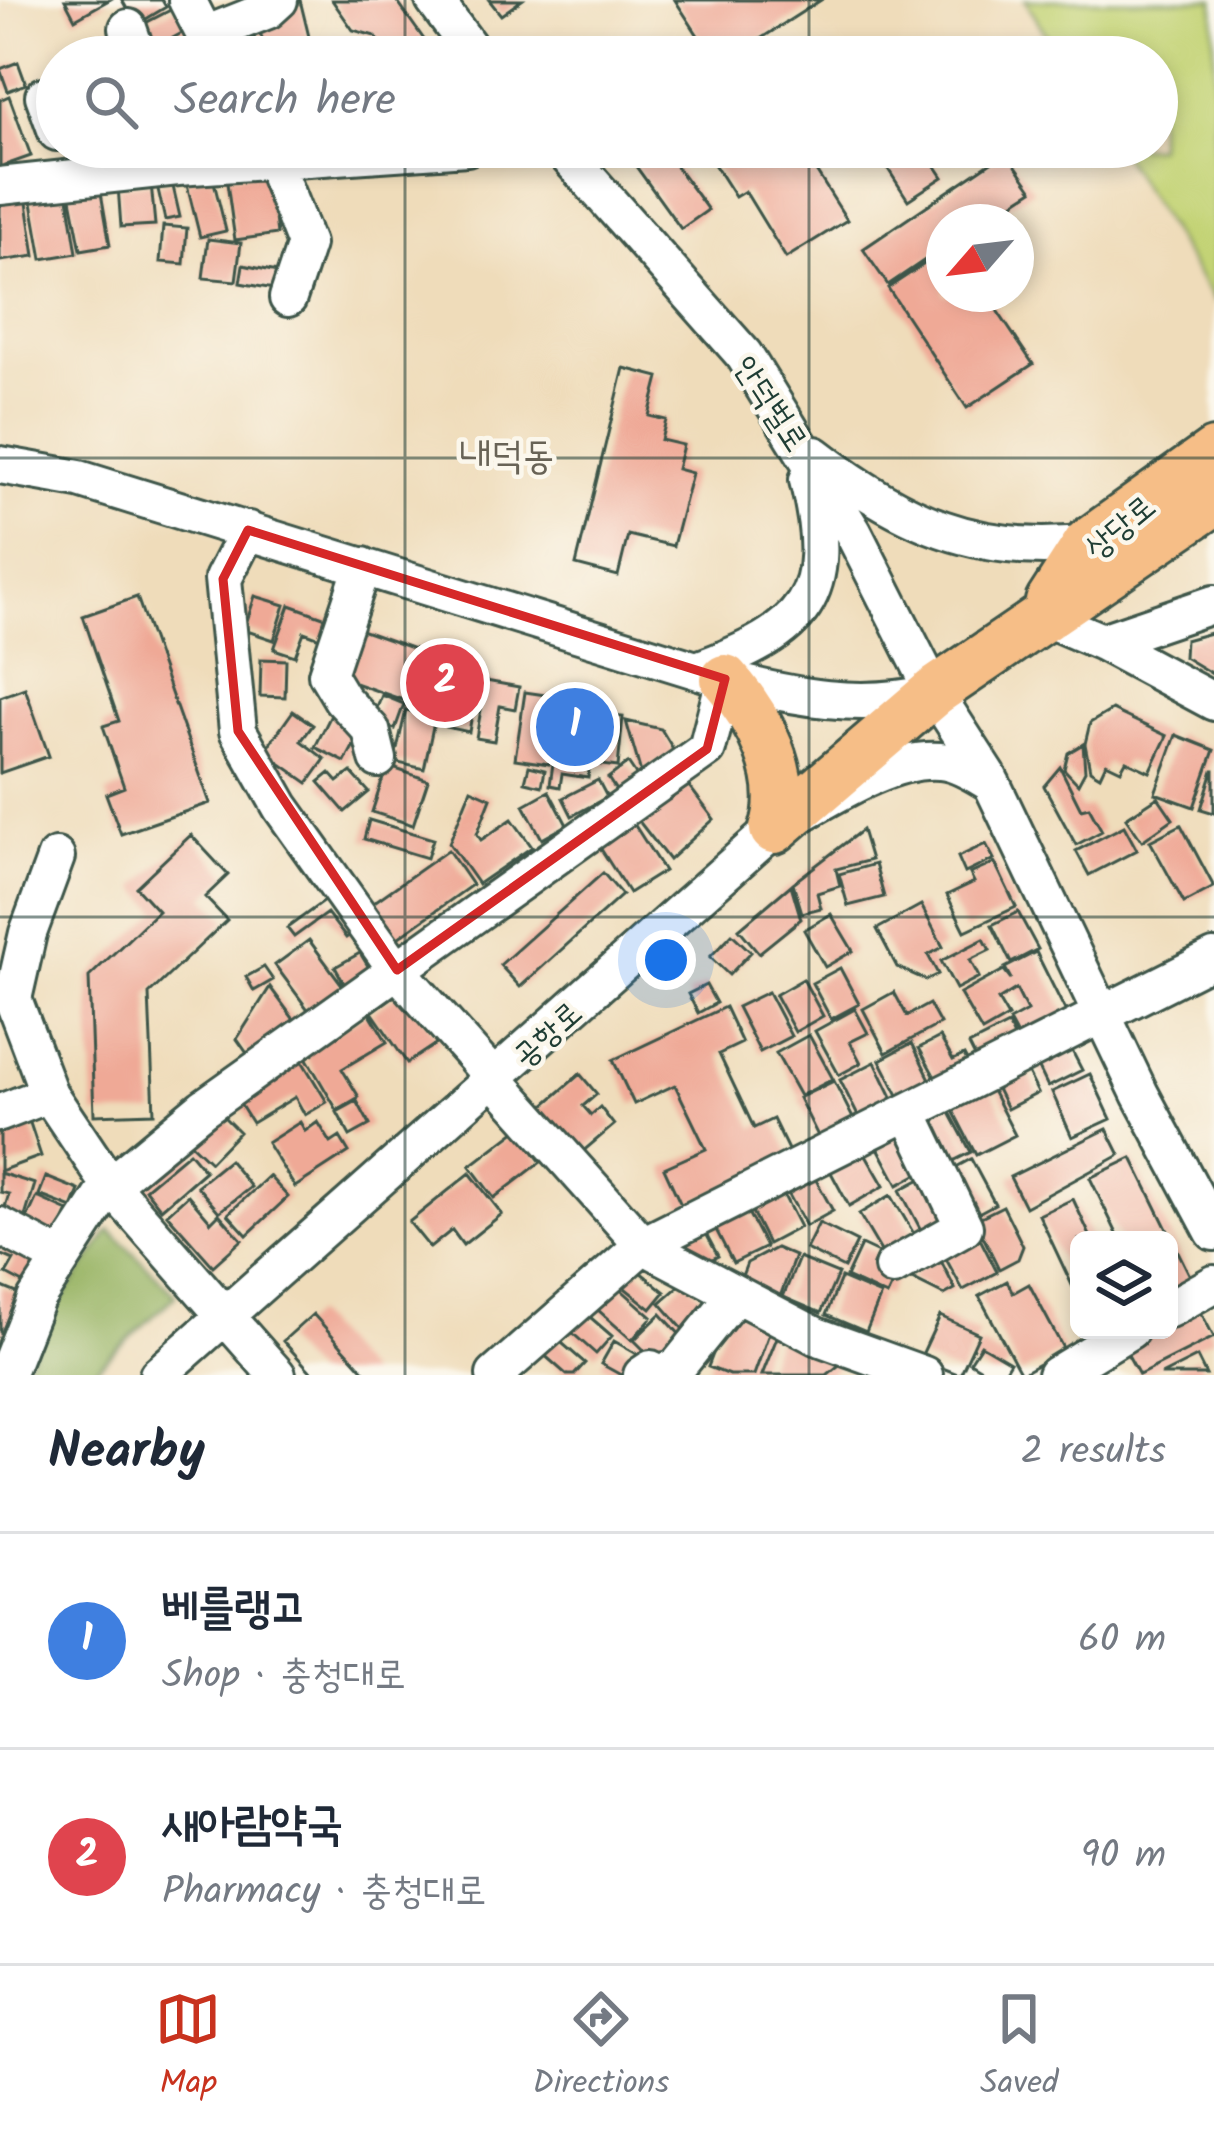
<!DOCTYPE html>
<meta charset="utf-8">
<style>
body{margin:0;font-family:Kalam,"Poor Story",sans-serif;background:#f6f6f7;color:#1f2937}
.controls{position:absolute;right:36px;bottom:36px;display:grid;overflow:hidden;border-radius:18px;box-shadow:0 6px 18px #0003}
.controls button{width:108px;height:108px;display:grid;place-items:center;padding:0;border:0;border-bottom:3px solid #e0e1e3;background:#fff;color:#1f2937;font:60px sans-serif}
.compass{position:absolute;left:926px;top:204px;width:108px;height:108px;border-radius:50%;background:#fff;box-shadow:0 6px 18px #0003;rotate:242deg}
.you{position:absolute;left:666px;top:960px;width:42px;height:42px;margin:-30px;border:9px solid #fff;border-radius:50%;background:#1a73e8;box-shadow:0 0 0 18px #1a73e833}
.badge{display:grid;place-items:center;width:78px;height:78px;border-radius:50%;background:#c8321e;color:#fff;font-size:39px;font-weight:700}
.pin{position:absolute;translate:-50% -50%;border:6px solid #fff;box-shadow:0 3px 12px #0006}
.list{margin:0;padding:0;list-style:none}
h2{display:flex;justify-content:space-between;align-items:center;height:156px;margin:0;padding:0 48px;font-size:51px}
h2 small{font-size:39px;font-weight:400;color:#747a83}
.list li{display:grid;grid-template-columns:78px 1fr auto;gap:36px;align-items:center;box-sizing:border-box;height:216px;padding:0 48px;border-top:3px solid #e0e1e3}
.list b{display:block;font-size:45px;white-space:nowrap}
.list p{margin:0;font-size:39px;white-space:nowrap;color:#747a83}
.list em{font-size:39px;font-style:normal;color:#747a83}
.icon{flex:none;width:66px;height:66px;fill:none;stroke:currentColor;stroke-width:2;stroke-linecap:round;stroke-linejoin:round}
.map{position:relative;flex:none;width:1214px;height:1375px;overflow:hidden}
.search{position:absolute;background:#fff;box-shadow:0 6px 18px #0003;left:36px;right:36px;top:36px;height:132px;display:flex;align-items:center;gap:30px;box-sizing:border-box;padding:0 42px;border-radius:66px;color:#747a83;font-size:45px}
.sheet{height:588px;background:#fff}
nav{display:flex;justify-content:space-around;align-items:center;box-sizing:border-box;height:168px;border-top:3px solid #e0e1e3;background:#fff;font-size:33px;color:#747a83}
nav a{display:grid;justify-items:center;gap:6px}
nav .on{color:#c8321e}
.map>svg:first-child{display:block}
.green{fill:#c3d375;stroke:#718854;stroke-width:3}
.forest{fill:#9ab566;stroke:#5c794d;stroke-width:3}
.building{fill:#efa996}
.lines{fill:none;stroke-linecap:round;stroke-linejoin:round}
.minor-casing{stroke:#3e5548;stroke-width:42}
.major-casing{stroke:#3e5548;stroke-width:54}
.minor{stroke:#fff;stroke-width:36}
.major{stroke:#f6be87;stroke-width:48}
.marked{fill:none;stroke:#d62828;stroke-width:9;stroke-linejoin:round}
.grid{fill:none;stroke:#1f3d34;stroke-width:3;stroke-opacity:0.55}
.labels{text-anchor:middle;stroke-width:9;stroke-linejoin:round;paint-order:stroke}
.street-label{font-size:33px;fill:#1f3d34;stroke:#fbf7ec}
.quarter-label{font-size:39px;fill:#686356;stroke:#fbf7ec}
</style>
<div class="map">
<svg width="1214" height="1375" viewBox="0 0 1214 1375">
<rect width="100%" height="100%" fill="#fbf7ec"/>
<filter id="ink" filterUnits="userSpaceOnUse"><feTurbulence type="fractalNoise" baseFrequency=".00833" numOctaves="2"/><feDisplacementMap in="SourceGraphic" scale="24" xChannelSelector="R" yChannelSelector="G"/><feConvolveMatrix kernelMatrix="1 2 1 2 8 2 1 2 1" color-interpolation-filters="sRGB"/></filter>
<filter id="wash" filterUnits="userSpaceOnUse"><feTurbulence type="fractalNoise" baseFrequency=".004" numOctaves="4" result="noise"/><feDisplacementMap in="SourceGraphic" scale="48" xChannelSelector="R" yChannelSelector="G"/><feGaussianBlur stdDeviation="2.7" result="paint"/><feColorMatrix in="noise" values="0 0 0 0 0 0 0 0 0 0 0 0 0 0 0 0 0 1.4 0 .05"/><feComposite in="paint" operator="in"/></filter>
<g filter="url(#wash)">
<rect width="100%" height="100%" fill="#efdcba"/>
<path class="green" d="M1025 0H1214V301L1117 147H1157V57H1060Z"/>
<path class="forest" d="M110 1230 176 1295 89 1375H22L49 1317Z"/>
<g id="blocks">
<path class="building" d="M65 0H109L75 19Z
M122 0H162L166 7 136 25Z
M290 0H300L311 45 291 57H270L254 19Z
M332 0H396L435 55 390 57 375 36 353 30Z
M489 0H522L501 15Z
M675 0H821L732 57H712Z
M182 4 193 27 169 40 176 52 167 57H148L134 29Z
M249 23 261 57H221L214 36Z
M18 62 26 84 8 91 0 69Z
M9 96 31 156 0 167V100Z
M86 147H154L156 155 92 171Z
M622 147H662L708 210 681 229Z
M703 147H789L793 154 802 149 847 220 786 258 745 191 735 197Z
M874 147H923L943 177 908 200Z
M1006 152 1033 190 999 212 1006 222H944V247L888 285 863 249Z
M269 170 277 234 235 240 226 176Z
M212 174 226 231 200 237 186 181Z
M172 182 180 217 165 220 157 185Z
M151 183 155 225 121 227 118 186Z
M100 187 110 245 81 250 70 193Z
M67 191 77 253 42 259 31 197Z
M26 196 35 256 0 261V200Z
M163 226 187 228 184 264 160 262Z
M208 239 241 243 236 281 203 278Z
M944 251V294H993L988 297 1033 364 967 408 888 288Z
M243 265 277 272 274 289 240 283Z
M624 368 659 377 649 416 666 420 661 440 683 445 677 469 692 473 673 546 628 535 618 576 576 565Z
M255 596 285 605 274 640 244 630Z
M137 597 210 803 121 834 106 794 124 787 103 726 119 721 83 616Z
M290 605 340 623 333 643 304 632 295 656 274 649Z
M350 626 420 651 403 700 332 675Z
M1214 632V675L1184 657 1185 640Z
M423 654 482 670 471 709 413 693Z
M261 659 286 660 285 697 260 696Z
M486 681 519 687 515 709 500 706 494 741 476 738Z
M25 688 49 756 0 773V697Z
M525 692 559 697 549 764 515 759Z
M382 695 404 704 395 729 372 721Z
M561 701 594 713 591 746 557 742Z
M450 709 472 714 469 732 446 727Z
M406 710 435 717 424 769 394 762Z
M1112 710 1167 736 1150 772 1126 761 1121 770 1106 763 1100 776 1090 770 1085 744 1090 723Z
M293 711 313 725 301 741 325 759 308 783 264 752Z
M333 711 364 726 345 762 315 747Z
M600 715 623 717 618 767 594 764Z
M626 721 661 729 675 752 641 773Z
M1176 735 1214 750 1194 807 1155 793Z
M1083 744 1085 771 1078 784 1064 769 1068 753Z
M554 756 590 761 588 778 562 774 560 787 550 785Z
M628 763 638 778 617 792 608 778Z
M387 766 428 780 413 825 372 812Z
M529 766 545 770 542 786 525 782Z
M1060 767 1081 809 1089 807 1102 831 1076 845 1044 786Z
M1213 770H1214V813L1201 809Z
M351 772 369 792 345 812 319 782 330 773 338 782Z
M598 780 607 797 572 816 563 798Z
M689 786 714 819 669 860 638 820Z
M471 789 491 798 477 834 481 840 512 819 532 847 478 884 449 843Z
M549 791 567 825 542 839 524 805Z
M1158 797 1173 819 1142 841 1126 818Z
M369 820 433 839 427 858 364 839Z
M634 824 664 871 629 893 599 846Z
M1181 825 1214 887 1184 903 1150 841Z
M1124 826 1137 850 1089 875 1076 851Z
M862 830 871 860 836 869 840 886 817 893 821 908 802 913 793 883Z
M191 835 228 875 205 897 227 920 149 994 154 1113 94 1115 89 977 158 911 136 887Z
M986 844 994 859 965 873 958 857Z
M448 850 472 885 395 940 370 905Z
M995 863 1016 907 965 931 947 895 974 882 970 874Z
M875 864 884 897 848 906 839 874Z
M603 873 622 895 520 987 500 965Z
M791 885 801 919 759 953 739 929Z
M328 898 353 933 346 938 327 913 294 937 287 928Z
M921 905 943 947 928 955 938 974 926 980 897 967 877 929Z
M1018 912 1038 949 1011 963 992 925Z
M831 914 853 951 825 967 804 930Z
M732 934 751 952 729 975 710 957Z
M984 939 990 950 970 960 979 977 956 989 941 961Z
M309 940 343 986 309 1011 275 965Z
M1036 952 1072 1024 1024 1049 1009 1021 1027 1011 1016 989 998 1000 1008 1017 982 1032 960 994 1004 970 1011 979 1005 968Z
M360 953 371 971 345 985 335 967Z
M264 967 273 980 254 991 246 977Z
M840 968 859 1004 831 1019 812 983Z
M803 979 823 1016 795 1032 775 995Z
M706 985 716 1003 698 1013 688 994Z
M270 987 295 1021 249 1056 237 1039Z
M404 989 440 1041 407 1063 372 1012Z
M768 992 791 1036 760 1052 737 1007Z
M894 992 907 1016 929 1004 940 1024 886 1053 863 1009Z
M725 1007 742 1043 719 1054 754 1128 773 1119 791 1156 682 1207 664 1168 706 1149 675 1085 634 1104 613 1060Z
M855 1009 868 1033 850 1042 861 1063 839 1075 815 1031Z
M369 1012 387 1042 342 1069 359 1097 337 1110 303 1052Z
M1008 1025 1020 1049 981 1069 969 1045Z
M809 1035 833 1079 800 1096 776 1053Z
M940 1037 953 1060 964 1055 973 1072 941 1088 919 1048Z
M912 1043 935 1089 903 1105 880 1060Z
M1068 1043 1082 1070 1048 1087 1035 1060Z
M299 1056 327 1102 305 1115 295 1097 252 1123 235 1096Z
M875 1062 896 1105 861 1122 840 1080Z
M1023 1063 1038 1093 1007 1109 992 1079Z
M580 1074 597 1094 583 1106 591 1115 600 1107 614 1125 574 1159 535 1113Z
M1090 1074 1111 1119 1072 1137 1052 1092Z
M834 1081 857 1126 822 1144 799 1098Z
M987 1081 1015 1135 976 1155 948 1101Z
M357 1101 370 1125 350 1136 337 1112Z
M946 1105 971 1152 941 1167 917 1120Z
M218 1111 239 1132 210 1162 189 1142Z
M28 1117 41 1156 0 1171V1127Z
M300 1122 305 1131 318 1122 331 1143 340 1137 349 1152 295 1187 267 1143Z
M907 1125 929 1168 898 1185 875 1142Z
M1107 1129 1120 1155 1025 1207 1010 1177Z
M517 1130 541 1162 494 1198 470 1166Z
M861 1146 884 1186 849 1206 827 1165Z
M189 1152 205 1171 161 1209 145 1189Z
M1132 1158 1196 1288 1169 1301V1240H1120L1090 1178Z
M971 1159 995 1204 969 1218 945 1173Z
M229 1160 251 1187 219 1212 197 1186Z
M810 1169 833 1211 806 1226 783 1184Z
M0 1173 35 1184 21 1230 0 1223 9 1194 0 1192Z
M470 1173 502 1214 463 1245 452 1230 430 1248 409 1222Z
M932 1173 955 1216 923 1234 900 1190Z
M269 1176 288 1197 247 1235 228 1214Z
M46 1177 79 1190 72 1208 39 1195Z
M779 1186 800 1227 768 1244 747 1202Z
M188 1195 211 1222 219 1214 242 1240 213 1266 167 1214Z
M891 1195 917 1239 885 1258 859 1214Z
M37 1197 68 1211 52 1246 21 1232Z
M1073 1199 1092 1240H1079V1300L1039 1215Z
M744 1205 766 1247 733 1263 712 1222Z
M1003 1206 1023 1246 1018 1259 999 1269 975 1220Z
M819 1223 857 1242 844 1268 806 1249Z
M702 1226 718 1256 704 1263 675 1251Z
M975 1229 997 1272 963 1290 940 1248Z
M7 1240 43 1258 29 1286 6 1274 14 1260 0 1254Z
M861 1245 878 1253 873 1264 897 1275 887 1296 846 1277Z
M776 1248 795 1256 778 1302 738 1286 747 1263Z
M936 1251 955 1289 944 1295 910 1278Z
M799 1258 838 1274 821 1313 783 1297Z
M635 1268 665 1292 651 1309 621 1285Z
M841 1278 881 1295 866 1332 826 1315Z
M686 1280 716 1313 690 1337 660 1303Z
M1007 1281 1013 1293 1029 1284 1064 1350 1021 1374 979 1296Z
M0 1286 24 1296 8 1335 0 1332Z
M617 1286 652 1317 632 1340 597 1309Z
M1197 1305 1214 1337 1139 1375 1122 1344 1149 1330H1169V1319Z
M730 1309 772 1325 754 1375H729L708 1367Z
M583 1311 612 1336 596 1354 568 1329Z
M313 1314 368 1375H314L283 1341Z
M661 1314 683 1338 657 1363 634 1340Z
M940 1316 979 1334 960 1375 920 1359Z
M778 1335 843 1362 827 1375H762Z
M555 1337 585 1363 574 1375H567L542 1353Z
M614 1341 644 1358 635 1375H621L601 1364Z
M981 1345 1010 1362 1002 1375H991L970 1362Z
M1197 1357 1206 1375H1161Z"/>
</g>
</g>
<g filter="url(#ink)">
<use href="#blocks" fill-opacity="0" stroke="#3e5548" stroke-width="3"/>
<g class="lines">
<defs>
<path id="minor" d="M187 0 205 35 268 10 279 0
M434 0 476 57
M128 28 138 57
M44 96 57 132
M560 147 744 355 853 532 934 692 988 776 1140 1094 1214 1232
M273 161 306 244 288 298
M0 186 178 167 467 147
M815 455C900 521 978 557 1088 543
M0 465 79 479 725 679C793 697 861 710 931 693
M248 530 223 579 238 731 281 807 397 970 643 1245 816 1336 924 1375
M363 566 327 674 342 699 371 730 378 759
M1041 616 1102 642 1214 702
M1102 642 1214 604
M697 670C804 631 838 597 808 480
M56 857 28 933 13 999 49 1094 110 1185 277 1375
M0 1113 49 1094
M0 1226 62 1259
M893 1267 964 1227 909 1113
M1169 1309 1214 1284
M6 1375 36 1299 110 1185 203 1108 707 749 725 679
M158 1375 774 829C819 805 888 756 940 761 957 762 978 775 992 784
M495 1375 643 1245 1214 958
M642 1375 651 1369 659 1374 677 1367 736 1294
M1056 1375 1130 1330"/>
<path id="major" d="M1050 602 1088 543 1214 453
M725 679C759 717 791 777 774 829
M774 829 934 692 1214 501"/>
</defs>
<use href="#minor" class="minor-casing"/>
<use href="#major" class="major-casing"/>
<use href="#minor" class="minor"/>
<use href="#major" class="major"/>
</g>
</g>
<path class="marked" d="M248 530 725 679 707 749 397 970 238 731 223 579Z"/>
<path class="grid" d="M405 0V57M809 0V57M405 147V1375M809 147V1375M0 458H1214M0 917H1214"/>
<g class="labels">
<g class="street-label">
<text transform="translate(772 403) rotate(57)" y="12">안덕벌로</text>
<text transform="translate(1119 526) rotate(-40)" y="12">상당로</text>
<text transform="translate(546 1033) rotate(-42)" y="12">공항로</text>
</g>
<g class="quarter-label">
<text x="507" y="468">내덕동</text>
</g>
</g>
</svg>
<div class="controls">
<button><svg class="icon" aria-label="layers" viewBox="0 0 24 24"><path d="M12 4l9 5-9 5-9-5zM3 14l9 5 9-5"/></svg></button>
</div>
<svg class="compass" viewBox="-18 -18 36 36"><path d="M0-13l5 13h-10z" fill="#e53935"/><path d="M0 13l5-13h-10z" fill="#747a83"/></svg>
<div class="you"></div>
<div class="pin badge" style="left:575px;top:727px;background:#3f7fe0">1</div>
<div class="pin badge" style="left:445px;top:683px;background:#e0444e">2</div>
<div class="search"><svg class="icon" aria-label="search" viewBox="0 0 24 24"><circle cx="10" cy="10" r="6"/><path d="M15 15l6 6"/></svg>Search here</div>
</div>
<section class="sheet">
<h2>Nearby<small>2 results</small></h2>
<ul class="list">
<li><span class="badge" style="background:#3f7fe0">1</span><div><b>베를랭고</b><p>Shop · 충청대로</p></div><em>60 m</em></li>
<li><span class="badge" style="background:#e0444e">2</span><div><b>새아람약국</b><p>Pharmacy · 충청대로</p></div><em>90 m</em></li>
</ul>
</section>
<nav>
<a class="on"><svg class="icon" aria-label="map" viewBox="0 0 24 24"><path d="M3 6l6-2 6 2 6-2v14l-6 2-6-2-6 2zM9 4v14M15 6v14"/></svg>Map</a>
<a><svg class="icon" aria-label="directions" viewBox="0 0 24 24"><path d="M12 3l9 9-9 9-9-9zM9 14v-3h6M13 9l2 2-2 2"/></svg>Directions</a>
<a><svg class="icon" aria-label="saved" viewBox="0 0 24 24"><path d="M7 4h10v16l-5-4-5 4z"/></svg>Saved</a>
</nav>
